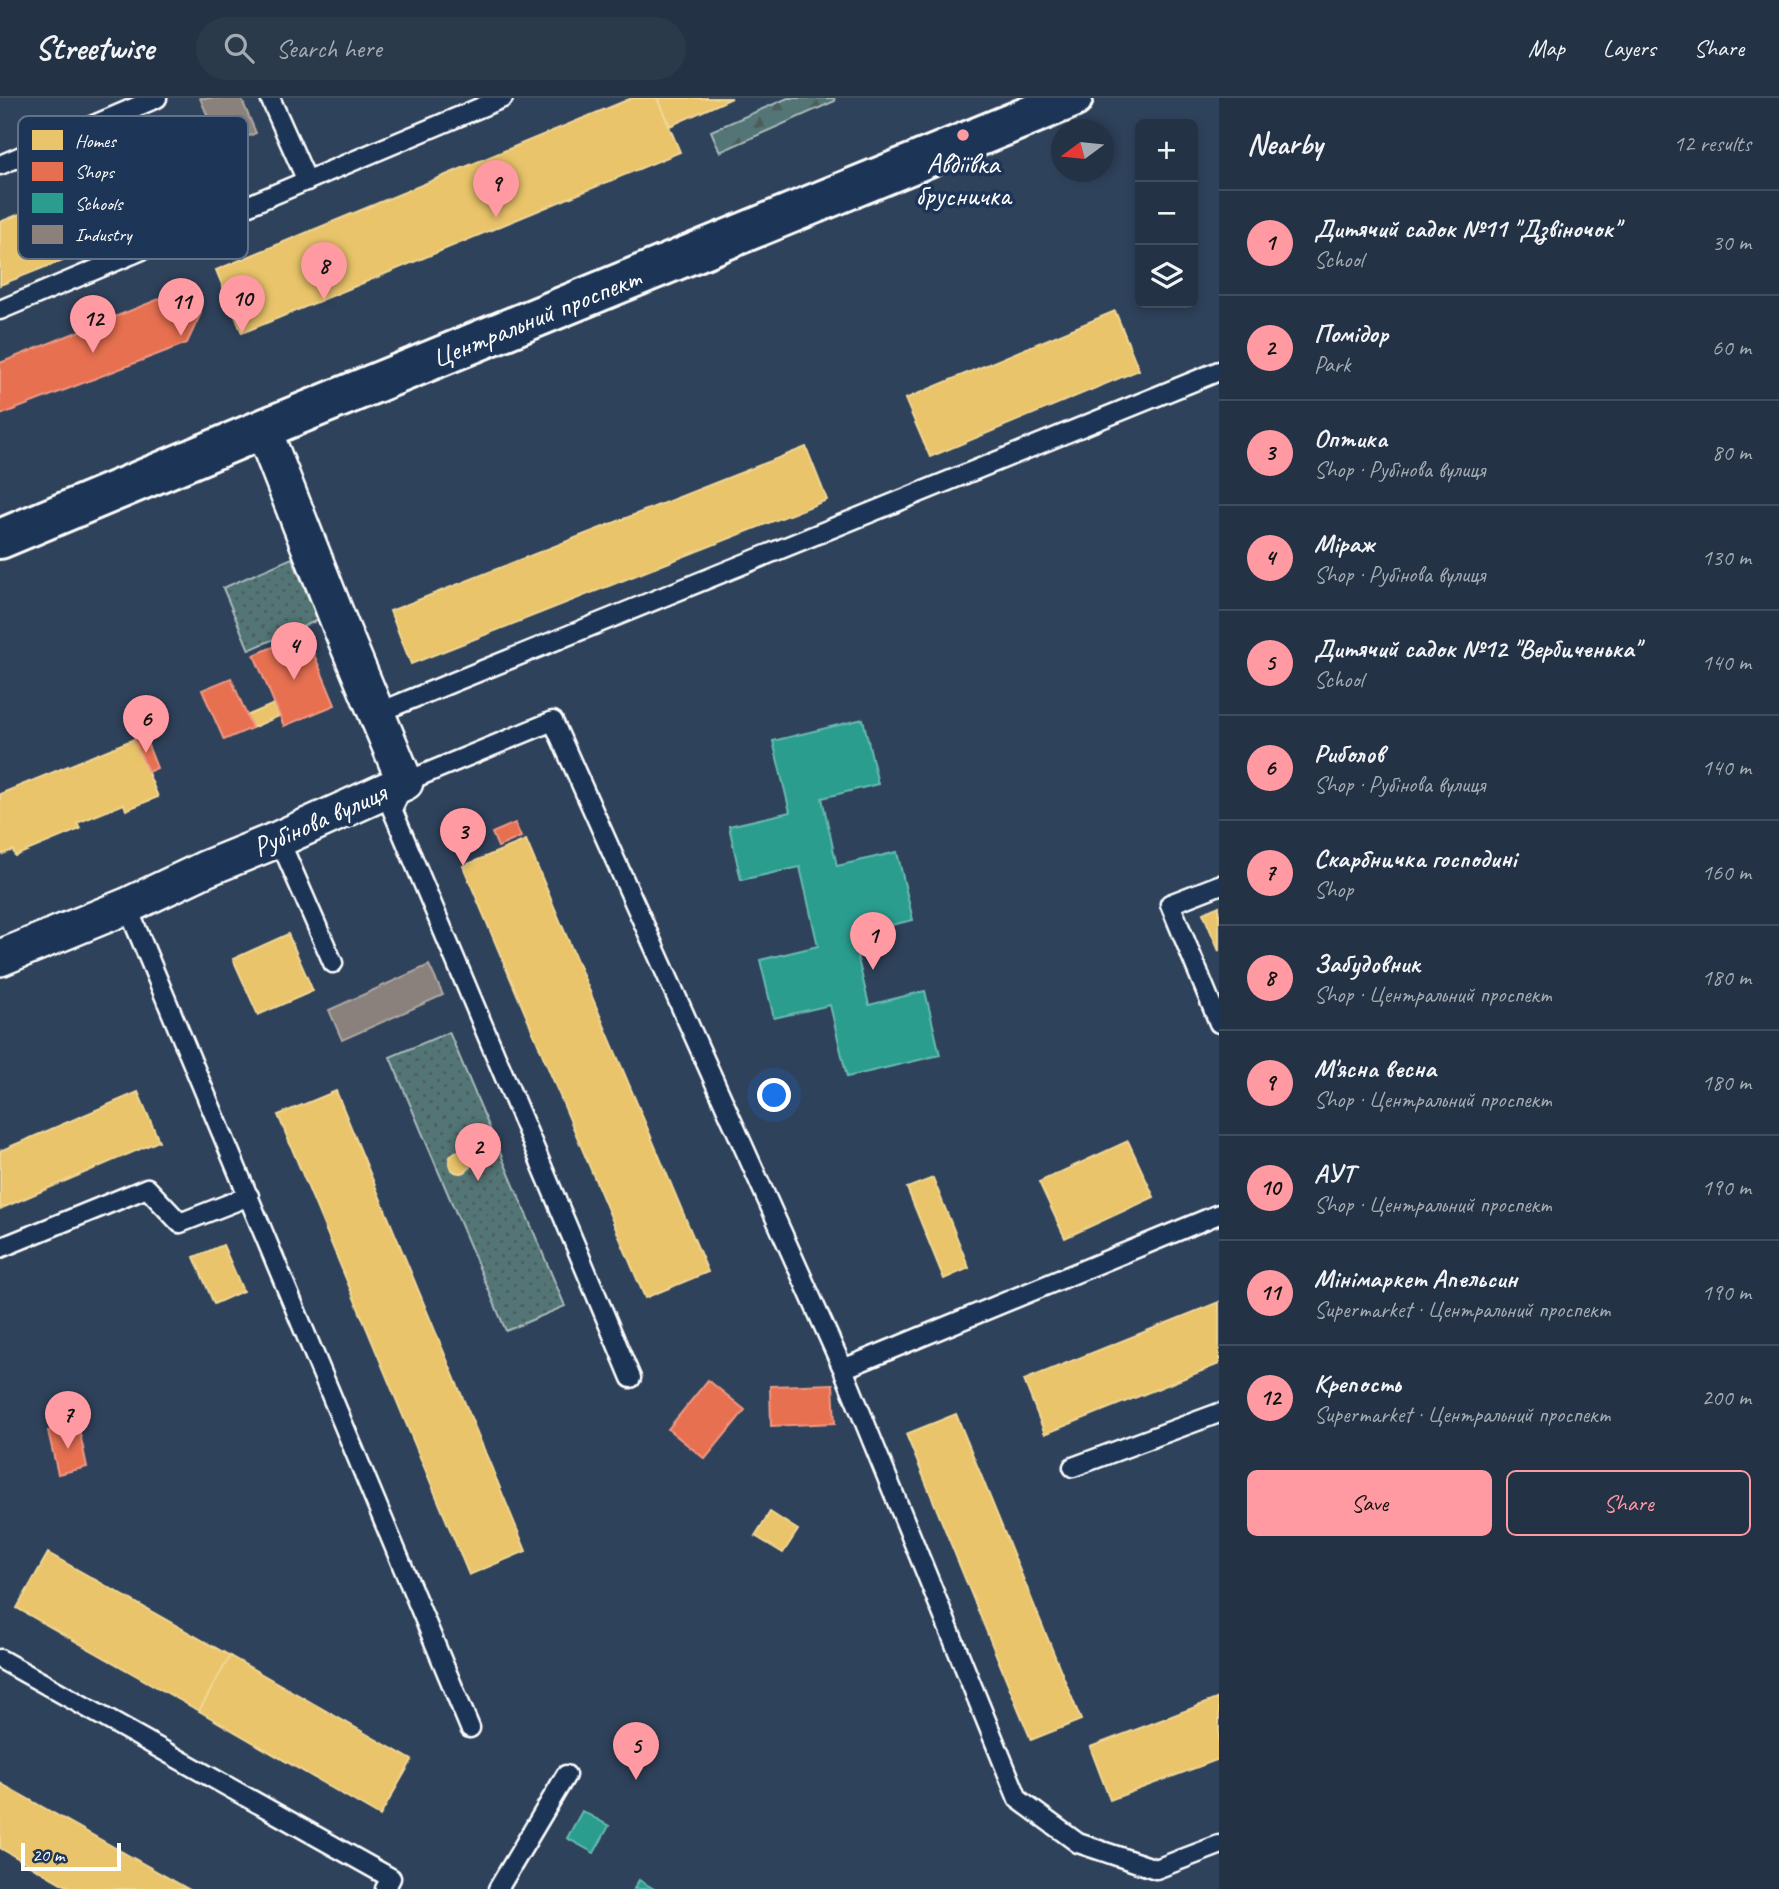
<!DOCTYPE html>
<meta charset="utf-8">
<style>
body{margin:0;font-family:Caveat,sans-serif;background:#2b3a4b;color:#f1f3f6}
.controls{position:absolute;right:21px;top:21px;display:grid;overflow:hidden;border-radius:10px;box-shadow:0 4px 10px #0003}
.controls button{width:63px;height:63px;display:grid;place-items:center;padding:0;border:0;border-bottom:2px solid #404d5d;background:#233244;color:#f1f3f6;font:35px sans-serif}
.compass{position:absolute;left:1051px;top:21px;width:63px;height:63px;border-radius:50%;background:#233244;box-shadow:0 4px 10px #0003;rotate:255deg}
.scale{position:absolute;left:21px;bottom:18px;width:100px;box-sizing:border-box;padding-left:7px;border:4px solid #fff;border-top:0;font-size:19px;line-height:24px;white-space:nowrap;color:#fff;-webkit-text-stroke:5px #1d3557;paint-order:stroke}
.you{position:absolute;left:775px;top:998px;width:24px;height:24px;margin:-18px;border:5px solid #fff;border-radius:50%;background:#1a73e8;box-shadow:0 0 0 10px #1a73e833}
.badge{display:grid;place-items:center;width:46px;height:46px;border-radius:50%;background:#ff9aa2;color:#111;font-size:23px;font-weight:700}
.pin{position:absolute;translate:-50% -58px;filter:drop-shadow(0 2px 4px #0008)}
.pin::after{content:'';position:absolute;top:37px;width:24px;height:21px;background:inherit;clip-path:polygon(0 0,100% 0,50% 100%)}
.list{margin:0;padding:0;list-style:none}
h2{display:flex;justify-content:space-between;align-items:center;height:91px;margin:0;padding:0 28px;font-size:30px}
h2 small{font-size:23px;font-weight:400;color:#a3aab2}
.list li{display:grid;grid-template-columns:46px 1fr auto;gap:21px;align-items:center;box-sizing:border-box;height:105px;padding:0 28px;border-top:2px solid #404d5d}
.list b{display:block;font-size:26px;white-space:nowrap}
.list p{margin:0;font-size:23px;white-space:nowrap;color:#a3aab2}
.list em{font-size:23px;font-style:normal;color:#a3aab2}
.actions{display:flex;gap:14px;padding:21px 28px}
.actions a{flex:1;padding:16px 0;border:2px solid #ff9aa2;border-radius:10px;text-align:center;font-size:24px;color:#ff9aa2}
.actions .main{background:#ff9aa2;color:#111}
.icon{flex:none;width:38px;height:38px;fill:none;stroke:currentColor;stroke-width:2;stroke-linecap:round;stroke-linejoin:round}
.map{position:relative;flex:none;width:1219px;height:1791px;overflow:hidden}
header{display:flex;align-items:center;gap:42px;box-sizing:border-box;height:98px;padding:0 35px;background:#233244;border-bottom:2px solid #404d5d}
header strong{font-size:33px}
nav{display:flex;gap:38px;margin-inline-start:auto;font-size:24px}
.search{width:490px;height:63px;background:#2b3a4b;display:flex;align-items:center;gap:18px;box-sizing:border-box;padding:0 24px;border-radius:38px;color:#a3aab2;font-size:26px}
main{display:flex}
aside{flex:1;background:#233244}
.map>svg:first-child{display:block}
.forest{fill:url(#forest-firs);stroke:#a8baba;stroke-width:2}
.park{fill:url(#park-dots);stroke:#a8baba;stroke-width:2}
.homes{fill:#e9c46a;stroke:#f0d697;stroke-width:2}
.shops{fill:#e76f51;stroke:#ee9a85;stroke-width:2}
.schools{fill:#2a9d8f;stroke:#6abab1;stroke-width:2}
.industry{fill:#8a817c;stroke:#ada7a3;stroke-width:2}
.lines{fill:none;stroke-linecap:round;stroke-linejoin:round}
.lane-casing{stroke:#fff;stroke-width:23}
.street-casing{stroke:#fff;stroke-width:40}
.secondary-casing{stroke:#fff;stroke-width:44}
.lane{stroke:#1d3557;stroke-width:18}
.street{stroke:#1d3557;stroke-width:35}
.secondary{stroke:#1d3557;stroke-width:38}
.poi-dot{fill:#ff9aa2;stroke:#1d3557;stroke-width:2.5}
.labels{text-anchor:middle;stroke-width:7;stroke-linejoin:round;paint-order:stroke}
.poi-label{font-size:28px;fill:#fff;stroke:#1d3557}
.street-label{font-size:28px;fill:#fff;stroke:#1d3557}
.key{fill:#1d3557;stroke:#617289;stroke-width:2}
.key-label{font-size:19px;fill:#fff}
</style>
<header>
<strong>Streetwise</strong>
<div class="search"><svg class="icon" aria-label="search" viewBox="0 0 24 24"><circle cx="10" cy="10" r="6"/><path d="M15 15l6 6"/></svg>Search here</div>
<nav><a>Map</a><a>Layers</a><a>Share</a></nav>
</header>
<main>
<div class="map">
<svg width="1219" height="1791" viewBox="0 0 1219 1791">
<defs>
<pattern id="forest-firs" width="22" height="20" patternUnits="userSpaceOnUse" patternTransform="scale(1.75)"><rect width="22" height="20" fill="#527474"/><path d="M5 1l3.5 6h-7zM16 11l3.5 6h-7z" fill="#4e5c5c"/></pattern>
<pattern id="park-dots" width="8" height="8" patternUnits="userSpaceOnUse" patternTransform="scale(1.75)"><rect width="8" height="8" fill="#527474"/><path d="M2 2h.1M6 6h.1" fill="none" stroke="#4e5c5c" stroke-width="1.8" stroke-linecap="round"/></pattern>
</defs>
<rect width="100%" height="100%" fill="#2f425b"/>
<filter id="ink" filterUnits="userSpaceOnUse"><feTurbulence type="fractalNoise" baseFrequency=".0143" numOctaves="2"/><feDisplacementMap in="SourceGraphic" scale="14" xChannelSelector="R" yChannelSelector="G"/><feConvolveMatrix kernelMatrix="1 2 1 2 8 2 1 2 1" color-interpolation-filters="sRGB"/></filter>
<g filter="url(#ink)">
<path class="forest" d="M788 0H834L835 3 720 54 711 33Z"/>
<path class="park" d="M292 460 318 522 249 552 223 490Z
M449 934 565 1208 506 1233 390 959Z"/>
<path class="homes" d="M632 0H657L680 54 242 235 216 172Z
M658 0H732L670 28Z
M159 60 181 115 0 187V124Z
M1115 213 1139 272 930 359 905 301Z
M806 349 827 402 411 566 390 513Z
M274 606 279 618 252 630 246 618Z
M134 641 158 699 126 712 124 706 77 725 80 731 15 758 13 752 0 757V696Z
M526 742 708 1174 645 1200 463 768Z
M1219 808V853L1203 815Z
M288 836 313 893 258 917 233 861Z
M336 993 526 1453 469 1477 278 1017Z
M138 994 159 1043 0 1111V1053Z
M1128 1043 1154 1099 1065 1140 1039 1084Z
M449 1064a11 11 0 1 1 22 0a11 11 0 1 1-22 0Z
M933 1080 969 1170 944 1181 907 1090Z
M223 1147 243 1193 214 1206 194 1159Z
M1219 1204V1266L1045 1336 1024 1282Z
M956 1316 1081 1622 1031 1642 906 1336Z
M770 1414 798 1432 783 1455 755 1438Z
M48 1455 230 1558 199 1613 17 1510Z
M230 1558 412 1662 380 1718 199 1613Z
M1219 1600V1661L1110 1702 1090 1649Z
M0 1685 188 1791H73L63 1786 0 1750Z"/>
<path class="shops" d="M194 187 201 215 187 245 0 317V265Z
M305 535 335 607 284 628 254 557Z
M231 580 252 630 224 642 202 592Z
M144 637 157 670 148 674 134 641Z
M515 725 521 739 498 749 492 735Z
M708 1282 745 1312 705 1361 668 1331Z
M833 1286 835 1325 771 1328 770 1288Z
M78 1326 87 1369 58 1376 48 1333Z"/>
<path class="schools" d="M863 621 878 686 822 700 837 768 897 754 913 822 852 836 869 907 925 893 940 957 847 979 830 907 774 920 760 862 818 848 800 769 741 782 729 728 790 714 773 643Z
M582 1713 609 1728 594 1755 567 1740Z
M639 1782 654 1791H634Z"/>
<path class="industry" d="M200 0H241L256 35 221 50Z
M429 867 443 897 342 942 329 912Z"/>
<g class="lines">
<defs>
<path id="lane" d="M270 0 307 83
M0 67 157 0
M0 212 503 0
M377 615 1219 273
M279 741 333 865
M1219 787 1170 806 1219 925
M127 808 470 1630
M0 1150 147 1090 180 1125 249 1098
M843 1271 1219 1116
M631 1280 392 711 405 684 553 623 843 1271 1018 1701 1078 1745 1156 1771 1219 1747
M1073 1369 1219 1315
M0 1561 391 1780 385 1791
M498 1791 566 1677"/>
<path id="street" d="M0 860 127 808 205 771 279 741 405 684 342 532 263 331"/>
<path id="secondary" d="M0 441 263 331 1073 0"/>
</defs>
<use href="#lane" class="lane-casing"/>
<use href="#street" class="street-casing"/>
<use href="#secondary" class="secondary-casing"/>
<use href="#lane" class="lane"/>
<use href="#street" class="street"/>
<use href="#secondary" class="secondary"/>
</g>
</g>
<circle class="poi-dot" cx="963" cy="37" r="7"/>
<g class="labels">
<g class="poi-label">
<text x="963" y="75">Авдіївка<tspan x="963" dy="32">брусничка</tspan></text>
</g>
<g class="street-label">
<text transform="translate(536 219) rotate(-22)" y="10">Центральний проспект</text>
<text transform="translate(319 721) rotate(-24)" y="10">Рубінова вулиця</text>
</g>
</g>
<rect x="18" y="18" width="230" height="143" rx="10" class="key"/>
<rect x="32" y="32" width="31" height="20" fill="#e9c46a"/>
<rect x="32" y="64" width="31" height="19" fill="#e76f51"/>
<rect x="32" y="95" width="31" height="20" fill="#2a9d8f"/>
<rect x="32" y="127" width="31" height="19" fill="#8a817c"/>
<g class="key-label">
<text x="75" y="49">Homes</text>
<text x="75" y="80">Shops</text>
<text x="75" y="112">Schools</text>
<text x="75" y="143">Industry</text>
</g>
</svg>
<div class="controls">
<button>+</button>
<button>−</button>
<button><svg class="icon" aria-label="layers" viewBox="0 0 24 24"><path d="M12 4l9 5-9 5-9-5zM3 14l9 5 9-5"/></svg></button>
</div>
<svg class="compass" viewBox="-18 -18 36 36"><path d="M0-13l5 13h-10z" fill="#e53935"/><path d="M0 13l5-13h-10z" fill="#a3aab2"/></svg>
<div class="scale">20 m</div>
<div class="you"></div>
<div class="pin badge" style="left:873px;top:872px">1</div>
<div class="pin badge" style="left:478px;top:1083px">2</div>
<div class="pin badge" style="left:463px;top:768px">3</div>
<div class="pin badge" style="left:294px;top:582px">4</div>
<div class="pin badge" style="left:636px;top:1682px">5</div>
<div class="pin badge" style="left:146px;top:655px">6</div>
<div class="pin badge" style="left:68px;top:1351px">7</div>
<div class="pin badge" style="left:324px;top:202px">8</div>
<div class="pin badge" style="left:496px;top:120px">9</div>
<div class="pin badge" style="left:242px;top:235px">10</div>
<div class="pin badge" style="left:181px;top:238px">11</div>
<div class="pin badge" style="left:93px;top:255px">12</div>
</div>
<aside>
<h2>Nearby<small>12 results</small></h2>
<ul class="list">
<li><span class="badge">1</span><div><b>Дитячий садок №11 &quot;Дзвіночок&quot;</b><p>School</p></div><em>30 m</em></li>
<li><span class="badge">2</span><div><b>Помідор</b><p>Park</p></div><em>60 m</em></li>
<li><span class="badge">3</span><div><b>Оптика</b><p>Shop · Рубінова вулиця</p></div><em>80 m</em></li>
<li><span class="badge">4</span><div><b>Міраж</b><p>Shop · Рубінова вулиця</p></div><em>130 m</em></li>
<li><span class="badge">5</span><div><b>Дитячий садок №12 &quot;Вербиченька&quot;</b><p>School</p></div><em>140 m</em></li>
<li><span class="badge">6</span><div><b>Риболов</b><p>Shop · Рубінова вулиця</p></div><em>140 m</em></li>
<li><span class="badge">7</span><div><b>Скарбничка господині</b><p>Shop</p></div><em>160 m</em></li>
<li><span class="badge">8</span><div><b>Забудовник</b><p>Shop · Центральний проспект</p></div><em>180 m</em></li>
<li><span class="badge">9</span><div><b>М'ясна весна</b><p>Shop · Центральний проспект</p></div><em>180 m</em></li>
<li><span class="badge">10</span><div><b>АУТ</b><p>Shop · Центральний проспект</p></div><em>190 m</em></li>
<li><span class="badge">11</span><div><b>Мінімаркет Апельсин</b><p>Supermarket · Центральний проспект</p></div><em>190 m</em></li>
<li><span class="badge">12</span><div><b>Крепость</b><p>Supermarket · Центральний проспект</p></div><em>200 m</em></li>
</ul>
<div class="actions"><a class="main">Save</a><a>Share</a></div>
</aside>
</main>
